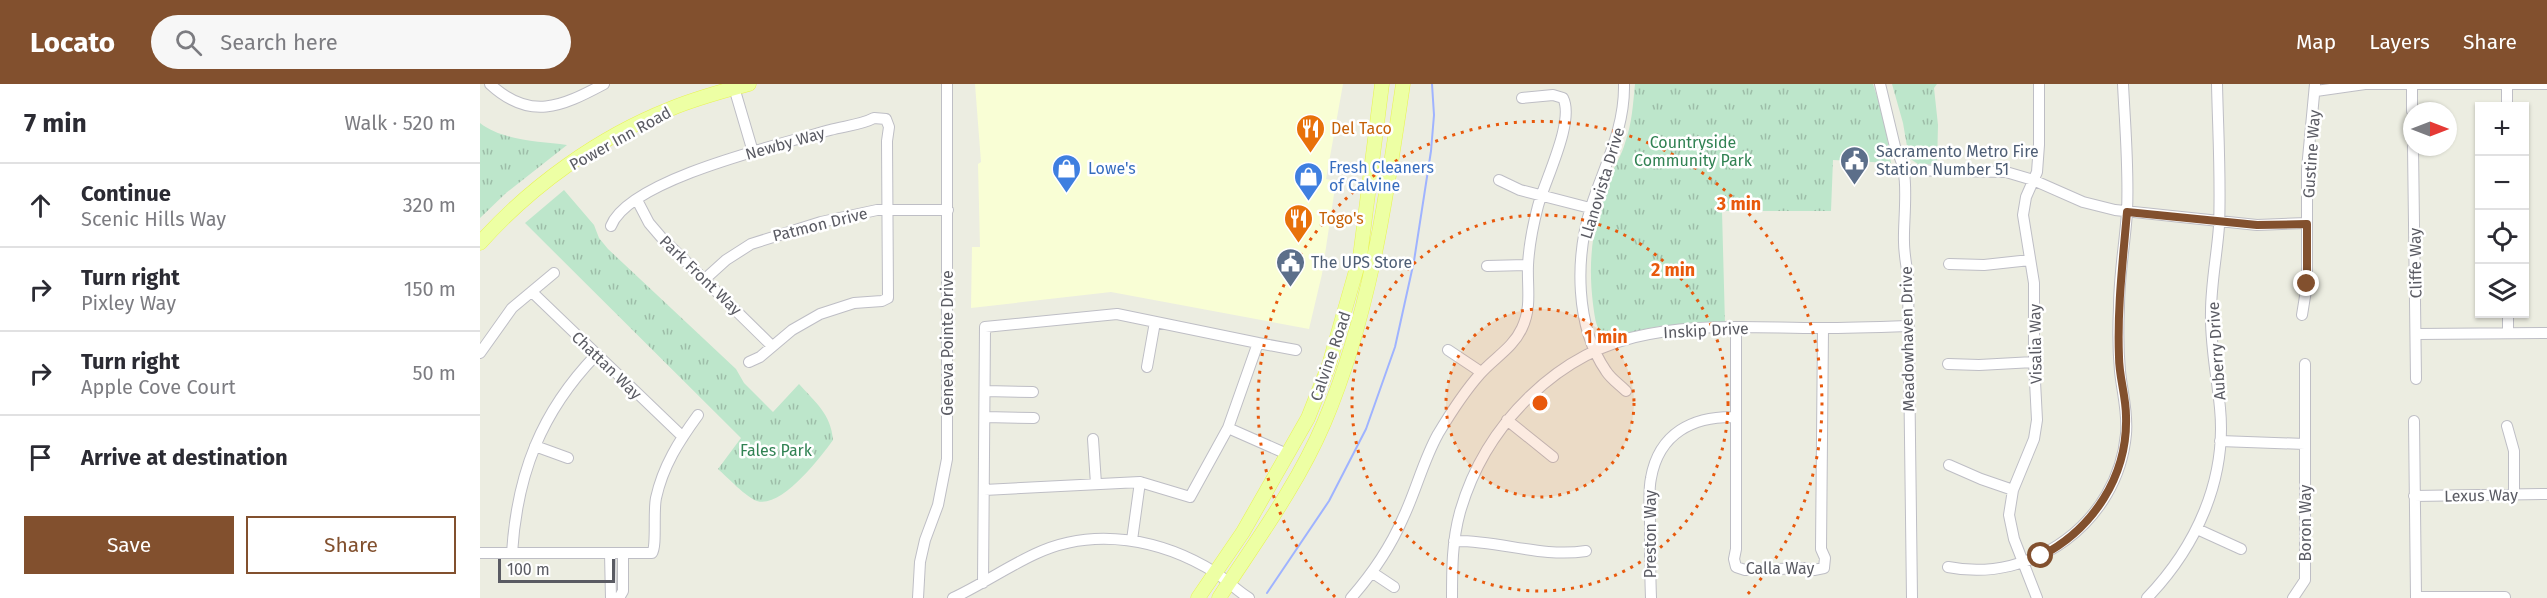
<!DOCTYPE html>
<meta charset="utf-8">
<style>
body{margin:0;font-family:"Fira Sans",sans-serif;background:#f7f7f7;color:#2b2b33}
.controls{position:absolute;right:18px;top:18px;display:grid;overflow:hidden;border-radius:0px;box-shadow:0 2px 4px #0004}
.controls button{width:54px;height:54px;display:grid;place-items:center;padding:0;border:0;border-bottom:2px solid #e1e1e2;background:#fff;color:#2b2b33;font:30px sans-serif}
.compass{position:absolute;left:1923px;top:18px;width:54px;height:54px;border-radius:50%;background:#fff;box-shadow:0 2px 4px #0004;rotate:90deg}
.scale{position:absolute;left:18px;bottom:15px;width:117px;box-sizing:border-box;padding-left:6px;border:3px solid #5a5b63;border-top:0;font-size:16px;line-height:21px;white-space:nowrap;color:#5a5b63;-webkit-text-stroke:4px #fff;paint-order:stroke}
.stop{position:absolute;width:18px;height:18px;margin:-14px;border:4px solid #82502e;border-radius:50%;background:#fff}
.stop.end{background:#82502e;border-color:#fff;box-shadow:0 2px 6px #0008}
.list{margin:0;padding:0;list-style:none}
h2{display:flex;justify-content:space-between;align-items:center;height:78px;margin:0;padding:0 24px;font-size:26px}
h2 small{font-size:20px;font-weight:400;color:#7c7c81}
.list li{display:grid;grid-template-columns:39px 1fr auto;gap:18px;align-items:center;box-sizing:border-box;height:84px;padding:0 24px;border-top:2px solid #e1e1e2}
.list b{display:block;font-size:22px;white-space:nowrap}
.list p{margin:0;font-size:20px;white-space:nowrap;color:#7c7c81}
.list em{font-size:20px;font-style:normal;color:#7c7c81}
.actions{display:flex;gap:12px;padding:18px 24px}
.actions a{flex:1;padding:14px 0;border:2px solid #82502e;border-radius:0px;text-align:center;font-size:21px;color:#82502e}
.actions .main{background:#82502e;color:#fff}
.icon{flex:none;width:33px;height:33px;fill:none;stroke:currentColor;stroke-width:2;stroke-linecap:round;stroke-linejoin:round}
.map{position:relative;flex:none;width:2067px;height:514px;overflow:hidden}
header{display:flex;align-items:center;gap:36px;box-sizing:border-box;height:84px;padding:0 30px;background:#82502e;color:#fff}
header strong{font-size:28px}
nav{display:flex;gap:33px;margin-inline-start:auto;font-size:21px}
.search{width:420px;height:54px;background:#f7f7f7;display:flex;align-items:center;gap:15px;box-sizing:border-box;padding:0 21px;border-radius:33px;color:#7c7c81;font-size:22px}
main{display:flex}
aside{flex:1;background:#fff}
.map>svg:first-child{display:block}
.commercial{fill:#f9fed5}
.park{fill:url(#park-tufts)}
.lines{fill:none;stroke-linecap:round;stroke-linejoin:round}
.stream{stroke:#9fb3ff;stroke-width:2}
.minor-casing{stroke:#bebec5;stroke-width:12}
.major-casing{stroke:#e8f453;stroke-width:15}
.minor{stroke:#fff;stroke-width:10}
.major{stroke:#edffa4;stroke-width:14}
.route{stroke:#82502e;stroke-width:8}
.ring{fill:none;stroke:#e8590c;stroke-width:3;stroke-dasharray:3 6}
.labels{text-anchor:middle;stroke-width:5;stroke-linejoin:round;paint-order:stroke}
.food-label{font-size:16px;fill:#c56008;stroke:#fff;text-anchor:start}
.street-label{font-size:16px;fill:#5a5b63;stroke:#fff}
.park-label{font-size:16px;fill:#318253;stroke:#fff}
.service-label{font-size:16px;fill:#4e5e75;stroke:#fff;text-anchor:start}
.shop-label{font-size:16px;fill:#366cbe;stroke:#fff;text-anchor:start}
.centre{fill:#e8590c;stroke:#fff;stroke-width:3}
.ring-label{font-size:18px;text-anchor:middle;font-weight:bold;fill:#e8590c;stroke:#fff;stroke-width:5;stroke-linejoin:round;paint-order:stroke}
</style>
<header>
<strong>Locato</strong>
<div class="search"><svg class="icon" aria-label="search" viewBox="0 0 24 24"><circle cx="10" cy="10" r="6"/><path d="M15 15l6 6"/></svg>Search here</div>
<nav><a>Map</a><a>Layers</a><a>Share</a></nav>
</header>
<main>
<aside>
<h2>7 min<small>Walk · 520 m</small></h2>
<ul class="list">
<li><svg class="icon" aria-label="ahead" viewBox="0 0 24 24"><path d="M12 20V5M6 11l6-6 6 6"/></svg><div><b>Continue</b><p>Scenic Hills Way</p></div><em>320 m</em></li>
<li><svg class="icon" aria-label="right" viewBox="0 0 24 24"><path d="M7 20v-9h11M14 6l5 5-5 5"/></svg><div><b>Turn right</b><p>Pixley Way</p></div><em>150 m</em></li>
<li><svg class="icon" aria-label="right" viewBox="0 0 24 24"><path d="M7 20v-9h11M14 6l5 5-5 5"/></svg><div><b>Turn right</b><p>Apple Cove Court</p></div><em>50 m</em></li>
<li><svg class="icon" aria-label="arrive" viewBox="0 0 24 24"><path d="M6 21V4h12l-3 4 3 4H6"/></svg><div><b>Arrive at destination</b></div></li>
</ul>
<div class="actions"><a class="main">Save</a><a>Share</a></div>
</aside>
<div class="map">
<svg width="2067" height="514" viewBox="0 0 2067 514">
<defs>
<pattern id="park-tufts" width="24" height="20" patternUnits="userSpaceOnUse" patternTransform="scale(1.5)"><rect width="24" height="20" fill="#bde6cb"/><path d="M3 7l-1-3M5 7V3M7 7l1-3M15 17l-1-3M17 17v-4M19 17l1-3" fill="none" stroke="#9dbda8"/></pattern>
</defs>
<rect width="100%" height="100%" fill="#ecede1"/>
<path class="commercial" d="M495 0H863L846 95 856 97 842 190 829 245 631 208 491 224 492 163H500L498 80 501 78Z"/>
<path class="park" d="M1155 0H1393L1404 34 1411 79 1353 76 1351 127H1242L1245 240C1204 239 1165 240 1128 257 1116 248 1115 235 1113 220 1107 170 1114 136 1132 89 1136 79 1142 70 1145 59 1152 40 1153 20 1155 0Z
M1412 0H1457L1454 4 1458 41 1457 80H1438L1429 74 1423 39Z
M0 39C23 57 59 57 87 61L26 109 0 134Z
M84 106 114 141 119 154 128 165 256 285 264 299 293 328 319 300C335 318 351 330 353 356 341 373 301 425 277 417 267 414 247 393 238 385L261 354 45 139Z"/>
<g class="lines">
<path class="stream" d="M787 509 849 417 886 345 915 263 934 177 951 67 954 31 952 0"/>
<defs>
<path id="minor" d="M10 0C50 37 81 23 124 0
M253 0 273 68
M1144 0C1145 45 1124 82 1111 123 1095 174 1095 242 1126 287 1131 295 1139 300 1146 307
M1400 0 1416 67C1431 85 1423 135 1424 158 1424 171 1427 183 1428 195L1432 514
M1885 0H2067
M1932 0V27
M2027 0V22
M1836 7 1885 0
M1933 63 1936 295
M1422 86 1526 88 1553 96 1603 118 1635 126 1777 141 1827 139
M1019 96 1040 106 1110 124
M157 116 169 139 181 153 292 262
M131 142C149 95 302 60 350 46 364 42 381 41 394 34L406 35 409 43 407 57 408 214 402 217 374 219 340 230 312 246 280 273 269 278
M1469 180 1504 181 1550 176
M1007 182 1048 181
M225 195 246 176 271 160 341 138 397 126H468
M52 208 203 353
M2028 230V249
M1822 231 1827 200V85L1835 0
M1256 243V465L1254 475 1256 483 1265 486 1325 484 1334 486 1344 484 1345 474 1341 465 1343 244
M1937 250 2067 249
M778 259 816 266
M968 266 1001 288
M0 269 32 224 74 189
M1468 280 1499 281 1554 278
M667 283 675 238
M505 307 553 308
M505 333 554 334
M1027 336 1073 373
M1934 337 1936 514
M2027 342 2034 367V411
M613 355 616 400
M1740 357 1825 360
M55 362 88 374
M1469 381 1501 395 1533 406
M504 406 660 398 710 413 748 344
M1934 412 2067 410
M1717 445 1761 465
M652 456 660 398
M974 457C1019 456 1061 474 1106 467
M0 469H172C177 462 173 428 176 414 183 382 199 357 218 331
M32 469C37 390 61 328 116 271
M130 469 131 514
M1468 483C1553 500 1638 438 1646 350 1648 328 1642 308 1640 287 1638 266 1638 244 1639 223 1639 191 1645 159 1647 128 1649 85 1645 42 1643 0
M893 489 914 503
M503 499 505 243 637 230 778 259 748 344 807 370
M1936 513H2025
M139 514 143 507V469
M438 514 440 478 445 456 458 421 467 375V0
M473 514C501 501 527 483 555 470 614 442 682 455 736 489 747 496 757 507 769 514
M871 514C892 490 910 464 923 434 936 407 943 377 958 350 970 330 984 308 1000 290 1014 274 1033 264 1042 244 1052 223 1047 203 1048 181 1049 162 1053 141 1058 122 1065 96 1095 37 1083 14L1073 11 1042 14
M972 514C972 485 972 457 980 428 1005 341 1078 266 1169 250 1225 239 1284 244 1341 244 1370 244 1399 243 1428 242
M1171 514C1170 489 1170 465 1170 440 1170 425 1168 408 1171 394 1179 349 1213 332 1255 333
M1557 514 1534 455 1529 431 1533 406 1554 355 1557 336 1554 278V199L1543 131 1546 113 1557 88 1559 61V0
M1667 514C1716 463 1747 396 1740 324 1737 292 1730 261 1731 228 1731 199 1737 171 1739 142 1741 95 1738 47 1737 0
M1813 514 1825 496V280"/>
<path id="major" d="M0 159C51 102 119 53 190 25 216 14 243 7 269 0
M718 514 763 448 828 334 849 281 880 173 902 0
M739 514C776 457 817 402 844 339 890 230 906 116 923 0"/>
</defs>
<use href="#minor" class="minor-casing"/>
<use href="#major" class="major-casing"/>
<use href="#minor" class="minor"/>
<use href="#major" class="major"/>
</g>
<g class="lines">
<path class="route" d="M1561 472C1613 445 1648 392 1646 332 1646 312 1639 293 1639 273 1637 224 1643 176 1647 128L1777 141 1827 140V200"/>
</g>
<circle cx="1060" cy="319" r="94" fill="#e8590c" fill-opacity=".12"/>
<g class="ring">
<circle cx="1060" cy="319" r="94"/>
<circle cx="1060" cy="319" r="188"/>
<path d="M855 513A282 282 0 1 1 1265 513"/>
</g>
<defs>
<symbol id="restaurant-pin" viewBox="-11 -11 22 30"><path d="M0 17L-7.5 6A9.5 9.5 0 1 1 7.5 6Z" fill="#e8710a" stroke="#fff"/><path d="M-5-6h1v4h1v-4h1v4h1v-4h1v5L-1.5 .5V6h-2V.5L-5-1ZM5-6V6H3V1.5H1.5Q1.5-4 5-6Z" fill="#fff"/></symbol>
<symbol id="civic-pin" viewBox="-11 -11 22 30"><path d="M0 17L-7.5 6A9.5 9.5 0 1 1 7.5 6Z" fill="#5c6f8a" stroke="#fff"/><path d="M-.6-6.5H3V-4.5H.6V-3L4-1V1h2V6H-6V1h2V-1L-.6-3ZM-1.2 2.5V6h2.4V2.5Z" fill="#fff"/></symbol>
<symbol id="shop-pin" viewBox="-11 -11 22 30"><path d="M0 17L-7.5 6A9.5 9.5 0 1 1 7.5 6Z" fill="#3f7fe0" stroke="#fff"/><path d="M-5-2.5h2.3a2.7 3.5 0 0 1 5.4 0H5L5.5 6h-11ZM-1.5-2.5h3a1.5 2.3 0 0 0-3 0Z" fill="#fff"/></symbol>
</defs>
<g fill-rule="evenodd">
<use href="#restaurant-pin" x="814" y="28" width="33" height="45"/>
<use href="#civic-pin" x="1358" y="60" width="33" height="45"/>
<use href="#shop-pin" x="570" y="68" width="33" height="45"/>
<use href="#shop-pin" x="812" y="76" width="33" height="45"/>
<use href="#restaurant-pin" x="802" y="118" width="33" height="45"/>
<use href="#civic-pin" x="794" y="162" width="33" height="45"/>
</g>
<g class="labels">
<g class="food-label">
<text x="851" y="50">Del Taco</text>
<text x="839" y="140">Togo's</text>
</g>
<g class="street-label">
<text transform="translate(140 54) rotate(-29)" y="6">Power Inn Road</text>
<text transform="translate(305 59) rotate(-16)" y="6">Newby Way</text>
<text transform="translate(1831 70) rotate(-86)" y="6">Gustine Way</text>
<text transform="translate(1122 99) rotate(-73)" y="6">Llanovista Drive</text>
<text transform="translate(340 140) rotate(-14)" y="6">Patmon Drive</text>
<text transform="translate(1935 179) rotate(-91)" y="6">Cliffe Way</text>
<text transform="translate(221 191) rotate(44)" y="6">Park Front Way</text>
<text transform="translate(1226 246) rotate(-3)" y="6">Inskip Drive</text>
<text transform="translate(1427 255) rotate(-91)" y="6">Meadowhaven Drive</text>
<text transform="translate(467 259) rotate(-90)" y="6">Geneva Pointe Drive</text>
<text transform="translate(1555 260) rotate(-91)" y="6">Visalia Way</text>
<text transform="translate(1736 267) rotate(-94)" y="6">Auberry Drive</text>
<text transform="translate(850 272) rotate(-71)" y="6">Calvine Road</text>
<text transform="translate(127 281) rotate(44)" y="6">Chattan Way</text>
<text transform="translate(2001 411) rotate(-1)" y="6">Lexus Way</text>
<text transform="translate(1825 439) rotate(-90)" y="6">Boron Way</text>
<text transform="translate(1170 450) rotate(-90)" y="6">Preston Way</text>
<text x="1300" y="490">Calla Way</text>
</g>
<g class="park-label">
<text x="1213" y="64">Countryside<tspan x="1213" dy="18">Community Park</tspan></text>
<text x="296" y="372">Fales Park</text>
</g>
<g class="service-label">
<text x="1396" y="73">Sacramento Metro Fire<tspan x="1396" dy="18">Station Number 51</tspan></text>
<text x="831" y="184">The UPS Store</text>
</g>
<g class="shop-label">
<text x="849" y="89">Fresh Cleaners<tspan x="849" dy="18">of Calvine</tspan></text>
<text x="608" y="90">Lowe's</text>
</g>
</g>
<circle cx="1060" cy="319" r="9" class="centre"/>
<g class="ring-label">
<text x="1259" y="126">3 min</text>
<text x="1193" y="192">2 min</text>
<text x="1126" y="259">1 min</text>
</g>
</svg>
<div class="controls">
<button>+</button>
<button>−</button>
<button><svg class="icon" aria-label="locate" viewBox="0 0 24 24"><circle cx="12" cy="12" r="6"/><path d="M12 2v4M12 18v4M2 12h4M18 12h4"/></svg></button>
<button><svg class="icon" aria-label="layers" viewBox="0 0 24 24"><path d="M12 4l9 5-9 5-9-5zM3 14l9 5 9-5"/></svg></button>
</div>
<svg class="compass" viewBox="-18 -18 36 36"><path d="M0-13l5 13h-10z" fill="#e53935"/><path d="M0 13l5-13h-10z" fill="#7c7c81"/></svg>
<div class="scale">100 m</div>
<div class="stop" style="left:1561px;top:472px"></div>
<div class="stop end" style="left:1827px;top:200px"></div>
</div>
</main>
